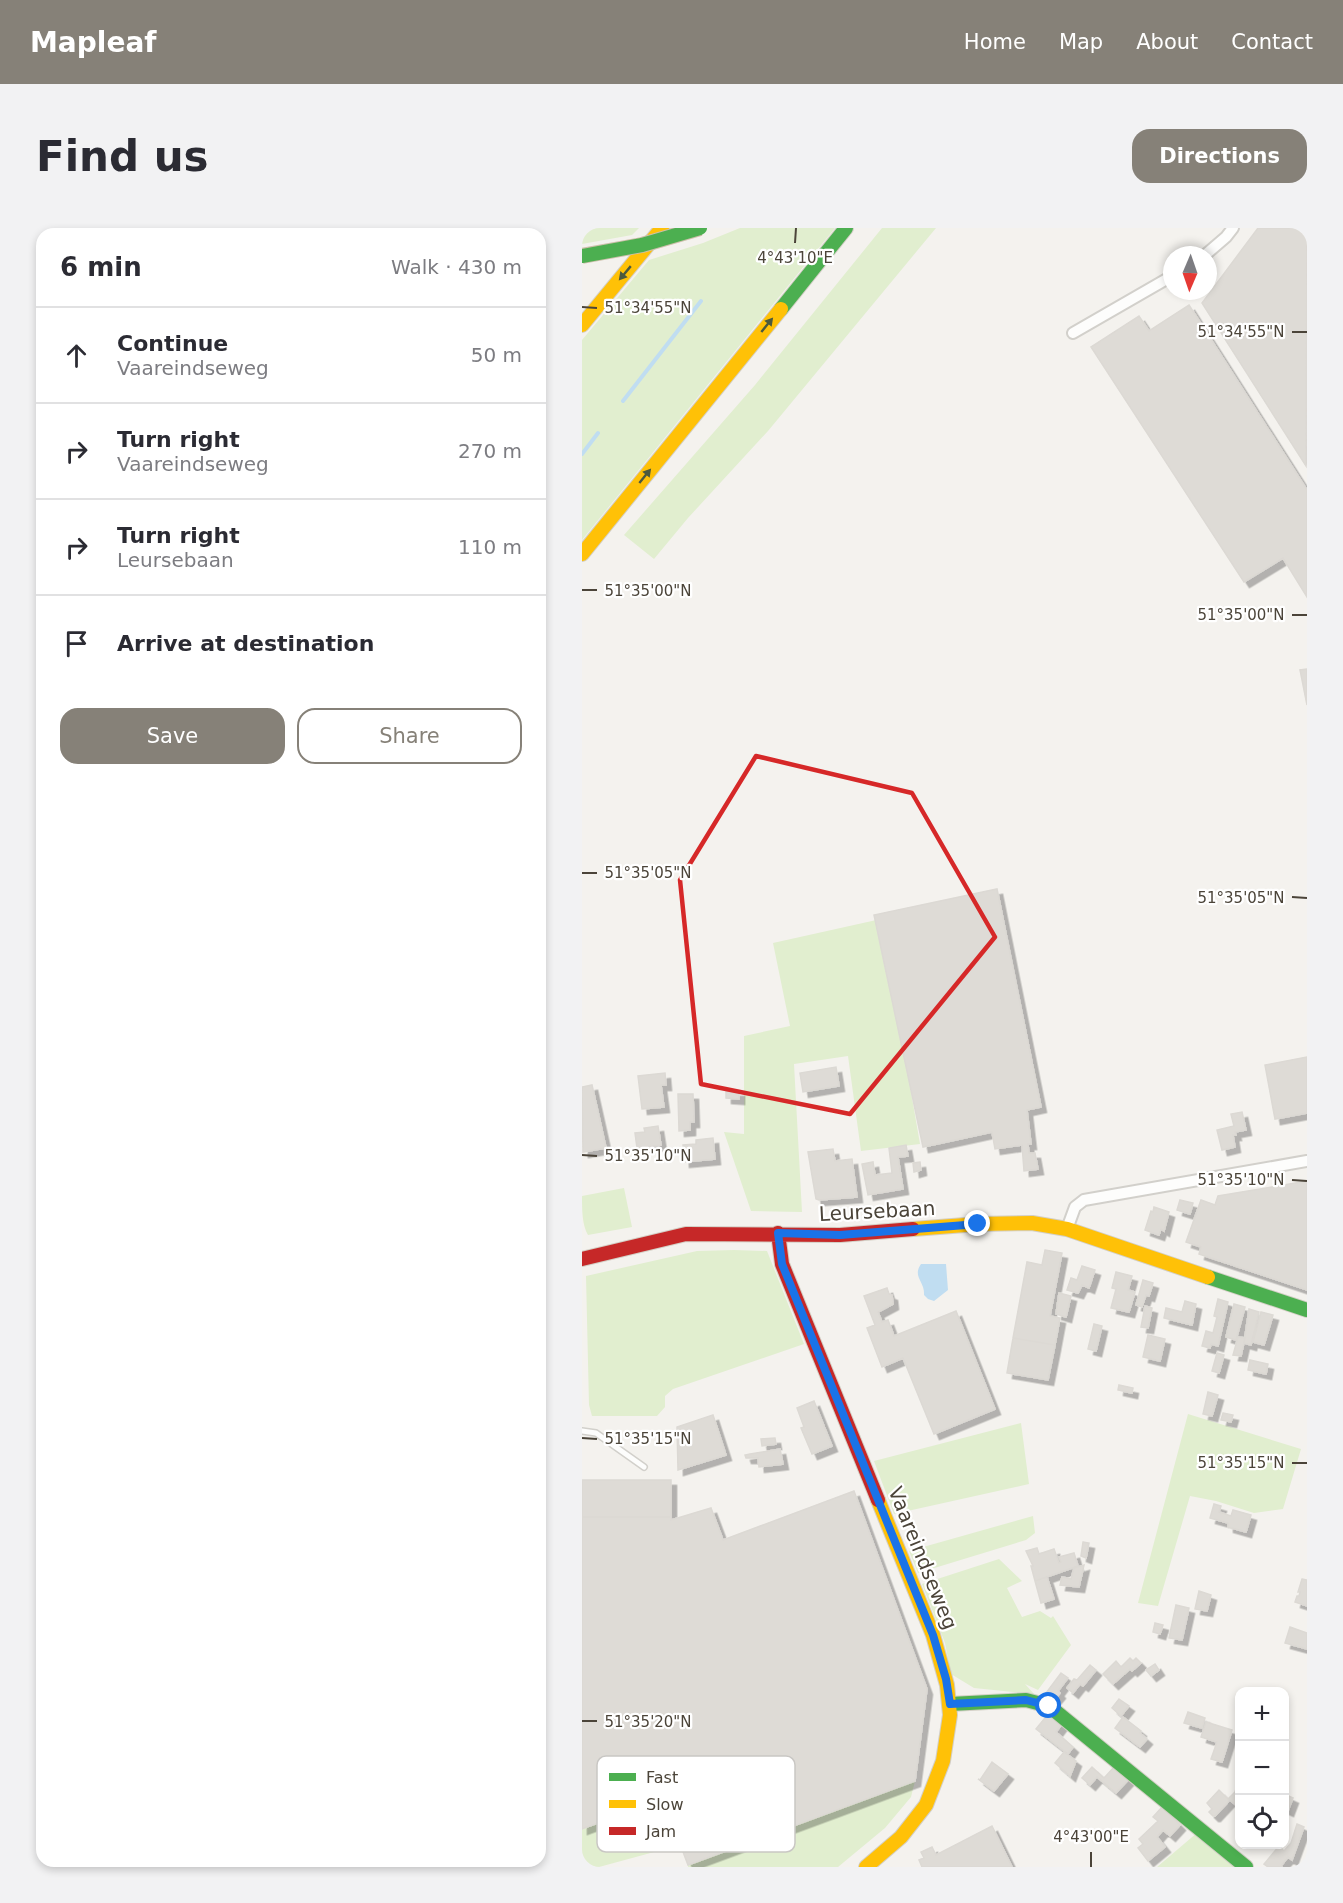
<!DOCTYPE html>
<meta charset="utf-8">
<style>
body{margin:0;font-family:"DejaVu Sans",sans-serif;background:#f2f2f3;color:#2b2b33}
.controls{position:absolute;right:18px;bottom:18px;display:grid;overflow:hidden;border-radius:12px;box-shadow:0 3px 9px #0003}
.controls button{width:54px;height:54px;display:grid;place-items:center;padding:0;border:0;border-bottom:2px solid #e1e1e2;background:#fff;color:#2b2b33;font:30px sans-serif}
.compass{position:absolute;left:581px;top:18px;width:54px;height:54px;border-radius:50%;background:#fff;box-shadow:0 3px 9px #0003;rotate:182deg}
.stop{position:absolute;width:18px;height:18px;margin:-14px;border:4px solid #1a73e8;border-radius:50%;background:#fff}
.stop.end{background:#1a73e8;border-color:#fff;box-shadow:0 2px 6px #0008}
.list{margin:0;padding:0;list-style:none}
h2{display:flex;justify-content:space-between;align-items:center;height:78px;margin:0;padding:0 24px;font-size:26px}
h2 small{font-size:20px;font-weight:400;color:#7c7c81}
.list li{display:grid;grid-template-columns:39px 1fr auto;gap:18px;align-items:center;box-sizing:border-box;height:96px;padding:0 24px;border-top:2px solid #e1e1e2}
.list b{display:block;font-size:22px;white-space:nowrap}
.list p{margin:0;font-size:20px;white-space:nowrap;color:#7c7c81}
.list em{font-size:20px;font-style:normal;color:#7c7c81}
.actions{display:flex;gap:12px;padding:18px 24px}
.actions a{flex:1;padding:14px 0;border:2px solid #868178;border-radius:18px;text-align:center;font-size:21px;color:#868178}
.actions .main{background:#868178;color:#fff}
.icon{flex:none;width:33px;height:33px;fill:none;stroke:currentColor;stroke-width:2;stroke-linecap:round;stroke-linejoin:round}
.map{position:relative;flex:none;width:725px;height:1639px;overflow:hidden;border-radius:18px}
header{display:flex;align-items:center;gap:36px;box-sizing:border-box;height:84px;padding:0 30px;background:#868178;color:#fff}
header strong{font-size:28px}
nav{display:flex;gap:33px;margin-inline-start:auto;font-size:21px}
.intro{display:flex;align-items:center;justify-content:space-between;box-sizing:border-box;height:144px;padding:0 36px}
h1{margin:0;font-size:42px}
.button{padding:15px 27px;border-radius:18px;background:#868178;color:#fff;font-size:21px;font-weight:700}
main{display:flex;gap:36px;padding:0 36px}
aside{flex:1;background:#fff;border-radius:18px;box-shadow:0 3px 9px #0003}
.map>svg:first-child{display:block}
.green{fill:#e1eecf}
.water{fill:#c0ddf1}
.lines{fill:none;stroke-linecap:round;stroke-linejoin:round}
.stream{stroke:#c0ddf1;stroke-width:4}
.building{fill:#dedbd6;stroke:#dcd9d4;stroke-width:1.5;filter:url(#shadow)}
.lane-casing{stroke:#d2d0cb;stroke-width:8}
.street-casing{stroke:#d2d0cb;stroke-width:14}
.fast-casing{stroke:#d3cfc5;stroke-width:16}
.slow-casing{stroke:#d3cfc5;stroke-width:16}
.jam-casing{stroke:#d3cfc5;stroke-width:16}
.lane{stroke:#fdfdfc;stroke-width:5}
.street{stroke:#fdfdfc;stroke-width:10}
.fast{stroke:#4caf50;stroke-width:14}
.slow{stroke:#ffc107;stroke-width:14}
.jam{stroke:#c62828;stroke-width:14}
.fast-bridge-casing{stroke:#ccbfa9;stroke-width:16;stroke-linecap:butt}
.fast-bridge{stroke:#4caf50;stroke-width:14}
.oneway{fill:#4b593e}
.route{stroke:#1a73e8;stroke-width:8}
.marked{fill:none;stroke:#d62828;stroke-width:4.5;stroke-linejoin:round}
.ticks{fill:none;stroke:#4b4439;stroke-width:2}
.labels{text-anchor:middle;stroke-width:4.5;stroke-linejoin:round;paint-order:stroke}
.street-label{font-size:20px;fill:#4b4439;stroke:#fff}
.key{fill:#fff;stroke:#c9c7c4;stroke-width:1.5}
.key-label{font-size:16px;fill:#4b4439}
.ticks-label{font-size:15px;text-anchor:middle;fill:#4b4439;stroke:#fff;stroke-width:4.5;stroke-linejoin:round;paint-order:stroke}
</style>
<header>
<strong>Mapleaf</strong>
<nav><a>Home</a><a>Map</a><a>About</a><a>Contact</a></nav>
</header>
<div class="intro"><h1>Find us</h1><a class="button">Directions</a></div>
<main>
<aside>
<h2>6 min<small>Walk · 430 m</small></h2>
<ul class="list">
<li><svg class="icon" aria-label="ahead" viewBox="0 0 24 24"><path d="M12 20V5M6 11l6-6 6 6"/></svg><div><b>Continue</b><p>Vaareindseweg</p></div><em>50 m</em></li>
<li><svg class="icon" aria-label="right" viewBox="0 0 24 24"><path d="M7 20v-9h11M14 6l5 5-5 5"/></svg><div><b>Turn right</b><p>Vaareindseweg</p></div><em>270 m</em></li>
<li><svg class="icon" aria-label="right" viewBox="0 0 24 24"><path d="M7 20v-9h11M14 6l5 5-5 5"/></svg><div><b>Turn right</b><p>Leursebaan</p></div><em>110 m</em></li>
<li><svg class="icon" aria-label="arrive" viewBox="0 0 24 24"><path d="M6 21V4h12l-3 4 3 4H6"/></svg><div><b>Arrive at destination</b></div></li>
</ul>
<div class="actions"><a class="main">Save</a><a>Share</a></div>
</aside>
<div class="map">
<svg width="725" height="1639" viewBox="0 0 725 1639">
<defs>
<filter id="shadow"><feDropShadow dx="5.5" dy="5.5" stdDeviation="0" flood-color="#0004"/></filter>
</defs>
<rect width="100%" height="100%" fill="#f4f2ee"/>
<path class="green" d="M0 0H57L50 7 0 16Z
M158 0H253L0 312V112L67 32 121 15Z
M300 0H354L186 203 106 290 72 331 42 307 173 157Z
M299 691 338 916 279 923 266 828 212 836 220 984 169 983 142 904 162 906V808L208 798 191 715Z
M42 960 50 999 6 1007C0 997 0 981 0 968Z
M152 1022 185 1023 222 1116 91 1161 83 1168V1179L75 1188H10L7 1177 4 1048 115 1023Z
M606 1186 719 1221 701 1281 672 1285 634 1273 608 1268 576 1378 556 1375Z
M439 1195 447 1256 312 1286 292 1233Z
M451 1288 453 1305 444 1312 336 1345 327 1323Z
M417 1331 440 1353 425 1360 440 1389 458 1383 469 1390 471 1388 489 1417 456 1462 443 1456 452 1466 392 1460 369 1446 363 1415 340 1356Z
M333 1553 329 1569 303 1600 256 1639H106V1637Z
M81 1571 98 1617 17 1639H0V1601Z
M616 1604 657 1639H575Z"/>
<path class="water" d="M339 1036H364L366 1062 352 1073 346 1071 342 1067C343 1053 330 1049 339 1036Z"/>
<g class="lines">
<path class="stream" d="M41 173 119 73
M0 226 16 205"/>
</g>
<path class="building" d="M676 0H725L724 238 620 75Z
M607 77 725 262V369L701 330 662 354 509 119 557 88 567 103Z
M725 441V477L718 442Z
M415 661 459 879 445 882 449 916H446L447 925H453L456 941 442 943 440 917 413 921 410 904 341 919 292 687Z
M725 829V885L693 891 683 837Z
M254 839 257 858 221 864 218 845Z
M83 845 84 857H79L82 879 60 881 56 848Z
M10 857 24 920 1 924 0 859Z
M144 863H157V871L144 870Z
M96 866H111L112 894H108V902L97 903Z
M660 884 664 902 653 904 654 907H651L653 919 640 922 635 902 652 898 649 886Z
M76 898 79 917 55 920 53 905 63 904 62 900Z
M131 910 133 931 102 934 101 917 114 916V912Z
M324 917 326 928 316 929 321 961 286 967 280 936 291 934 293 947 310 945 307 920Z
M251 921 253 933 270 931 275 969 237 972 234 971 226 924Z
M338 934 339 942 332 944 331 935Z
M725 953V1062L617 1026 619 1019 604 1014 619 972 633 977 636 968Z
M598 972 611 975 608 986 595 982Z
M572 979 587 984 582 1003 579 1001 577 1007 563 1002 569 983 571 984Z
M463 1022 480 1025 468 1088 478 1090 473 1117 431 1110 445 1034 460 1037Z
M500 1038 513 1042 507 1060 500 1057 496 1065 485 1062 489 1050 495 1052Z
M534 1044 550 1048 546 1062 553 1064 547 1084 529 1080 534 1061 530 1060Z
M561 1052 571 1055 567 1068 564 1067 560 1079 554 1077Z
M305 1060 307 1066 310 1067 311 1076 296 1084 300 1094 306 1092 312 1108 374 1083 413 1181 352 1206 321 1130 300 1139 285 1100 293 1097 282 1068Z
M477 1065 489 1068 484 1089 474 1086Z
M636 1071 646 1074 636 1118 629 1116 628 1120 620 1118 624 1103 631 1105 635 1089 632 1088Z
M603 1073 614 1076 610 1097 582 1090 584 1080 600 1084Z
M652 1076 663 1079 654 1112 644 1109Z
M563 1078 570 1080 566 1100 559 1099Z
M667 1081 677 1084 669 1117 662 1115Z
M679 1084 691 1087 682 1117 671 1114Z
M512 1096 520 1098 514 1123 506 1121Z
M566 1107 583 1111 578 1133 561 1129Z
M656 1109 663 1110 659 1128 651 1127Z
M431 1110 473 1117 466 1152 425 1145Z
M635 1125 642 1127 637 1145 630 1143Z
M668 1132 686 1136 684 1146 666 1142Z
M537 1157 551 1160 550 1165 536 1162Z
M626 1164 636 1167 630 1188 621 1186Z
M232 1173 250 1218 230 1226 219 1200 222 1199 215 1180Z
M641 1185 651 1187 649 1194 639 1192Z
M131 1187 144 1227 96 1242 95 1199Z
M193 1210 194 1216 180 1218 179 1211Z
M198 1221 201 1236 177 1239 176 1230H164L163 1227 168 1226Z
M0 1252H89V1289H0Z
M272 1263 345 1461 333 1553 106 1637 81 1571 0 1601V1289H89V1292L129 1280 141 1312Z
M632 1276 639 1278 637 1284 649 1288 651 1282 669 1287 664 1304 646 1299V1295L628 1290Z
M501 1314 507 1315 504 1330 499 1328Z
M455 1320 457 1326 472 1321 477 1335 479 1334 477 1329 492 1325 496 1338 453 1353 449 1338H451L444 1323Z
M502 1337 497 1359 478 1357 480 1349 489 1351 492 1340Z
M465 1349 472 1371 459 1375 453 1353Z
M720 1351 725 1352V1378L713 1374 715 1368H717L718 1364H716Z
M617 1363 629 1367 625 1383 613 1381Z
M594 1377 607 1380 600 1412 587 1410Z
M573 1395 581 1397 578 1406 571 1404Z
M708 1399 725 1405V1421L703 1415Z
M548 1430 551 1433 554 1430 559 1435 550 1443 548 1441 531 1456 521 1446 534 1433 539 1439Z
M573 1436 577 1442 569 1448 564 1442Z
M508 1437 514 1442 501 1458 498 1456 491 1465 485 1460 492 1451 495 1452Z
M479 1445 486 1450 476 1463 478 1465 473 1471 464 1465Z
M537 1471 547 1478 539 1488 530 1480Z
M606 1484 623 1490 620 1500 602 1495Z
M467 1485 480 1496 474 1504 491 1519 486 1526 454 1501Z
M541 1489 559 1503 558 1505 565 1511 558 1519 533 1500Z
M624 1494 650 1502 640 1534 629 1531 635 1514 619 1509Z
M482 1524 494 1533 488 1548 473 1535Z
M410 1534 426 1546 412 1563 396 1551 398 1552Z
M510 1539 522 1550 532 1539 546 1552 534 1565 515 1549 508 1557 500 1550Z
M658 1547V1575L655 1578 648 1572 633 1588H631L627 1584 630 1581 625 1575 637 1562 646 1571 653 1564Z
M702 1566 711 1570 706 1583 702 1581Z
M580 1579 598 1597 588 1608 581 1602 575 1609 583 1619 566 1633 556 1620 561 1616 557 1611 576 1593 571 1589Z
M715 1596 722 1599 710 1632 706 1629 699 1638 700 1639H686L682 1636 697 1618 702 1623 709 1615Z
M410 1598 430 1639H340L337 1632 342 1630 339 1624 350 1619 354 1627Z"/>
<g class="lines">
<defs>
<path id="lane" d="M0 1203 14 1205 62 1239"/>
<path id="street" d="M623 27 644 9 651 0
M491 105 590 48
M485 1001 493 979 502 972 725 933"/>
<path id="fast" d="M199 81 264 0
M626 1049 725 1082
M368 1476 444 1472 467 1478 664 1639"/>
<path id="slow" d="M0 97 80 0
M0 326 199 81
M331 1001 396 996 450 995 485 1001 626 1049
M284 1639 319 1609 344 1577 361 1533 368 1487 365 1457 351 1407 296 1272"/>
<path id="jam" d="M196 1005 200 1036 296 1272
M0 1031 104 1006 258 1007 331 1001"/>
</defs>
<use href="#lane" class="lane-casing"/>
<use href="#street" class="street-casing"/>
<use href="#fast" class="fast-casing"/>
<use href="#slow" class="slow-casing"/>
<use href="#jam" class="jam-casing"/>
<use href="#lane" class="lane"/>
<use href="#street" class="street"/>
<use href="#fast" class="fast"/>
<use href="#slow" class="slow"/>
<use href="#jam" class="jam"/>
<defs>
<path id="fast-bridge" d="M0 28 60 17 118 0"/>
</defs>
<use href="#fast-bridge" class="fast-bridge-casing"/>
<use href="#fast-bridge" class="fast-bridge"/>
</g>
<defs><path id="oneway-solid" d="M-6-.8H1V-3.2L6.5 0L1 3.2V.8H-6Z" transform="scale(1.5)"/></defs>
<g class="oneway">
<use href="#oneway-solid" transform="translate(43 45) rotate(130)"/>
<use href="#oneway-solid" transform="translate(185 97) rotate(-51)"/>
<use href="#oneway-solid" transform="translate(63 248) rotate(-51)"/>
</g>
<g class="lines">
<path class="route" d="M396 996 258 1007 196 1005 200 1036 351 1407 364 1451 368 1476 444 1472 467 1478"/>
</g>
<path class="marked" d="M174 528 330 565 413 709 268 886 119 856 98 652Z"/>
<path class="ticks" d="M213 15 214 0M0 79 15 80M710 104H725M0 362H15M710 387H725M0 645H15M710 669 725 670M0 927 15 928M710 952 725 953M0 1210 15 1211M710 1235H725M0 1493H15M509 1639V1624"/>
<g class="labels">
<g class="street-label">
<text transform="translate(295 983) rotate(-3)" y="7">Leursebaan</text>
<text transform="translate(341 1330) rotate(68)" y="7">Vaareindseweg</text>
</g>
</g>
<rect x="15" y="1528" width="198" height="96" rx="9" class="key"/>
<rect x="27" y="1545" width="27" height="8" fill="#4caf50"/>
<rect x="27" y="1572" width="27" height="8" fill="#ffc107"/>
<rect x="27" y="1599" width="27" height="8" fill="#c62828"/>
<g class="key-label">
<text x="64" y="1555">Fast</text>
<text x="64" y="1582">Slow</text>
<text x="64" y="1609">Jam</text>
</g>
<g class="ticks-label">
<text x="213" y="35">4°43'10"E</text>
<text x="66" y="85">51°34'55"N</text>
<text x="659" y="109">51°34'55"N</text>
<text x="66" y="368">51°35'00"N</text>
<text x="659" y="392">51°35'00"N</text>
<text x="66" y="650">51°35'05"N</text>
<text x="659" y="675">51°35'05"N</text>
<text x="66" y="933">51°35'10"N</text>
<text x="659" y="957">51°35'10"N</text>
<text x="66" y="1216">51°35'15"N</text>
<text x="659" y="1240">51°35'15"N</text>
<text x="66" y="1499">51°35'20"N</text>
<text x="509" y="1614">4°43'00"E</text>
</g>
</svg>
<div class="controls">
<button>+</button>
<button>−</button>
<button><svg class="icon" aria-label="locate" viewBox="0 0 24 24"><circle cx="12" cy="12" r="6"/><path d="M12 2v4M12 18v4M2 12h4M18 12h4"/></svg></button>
</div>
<svg class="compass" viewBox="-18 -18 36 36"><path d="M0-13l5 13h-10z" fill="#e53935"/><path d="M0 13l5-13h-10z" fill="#7c7c81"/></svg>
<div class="stop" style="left:467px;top:1478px"></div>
<div class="stop end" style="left:396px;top:996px"></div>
</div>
</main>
